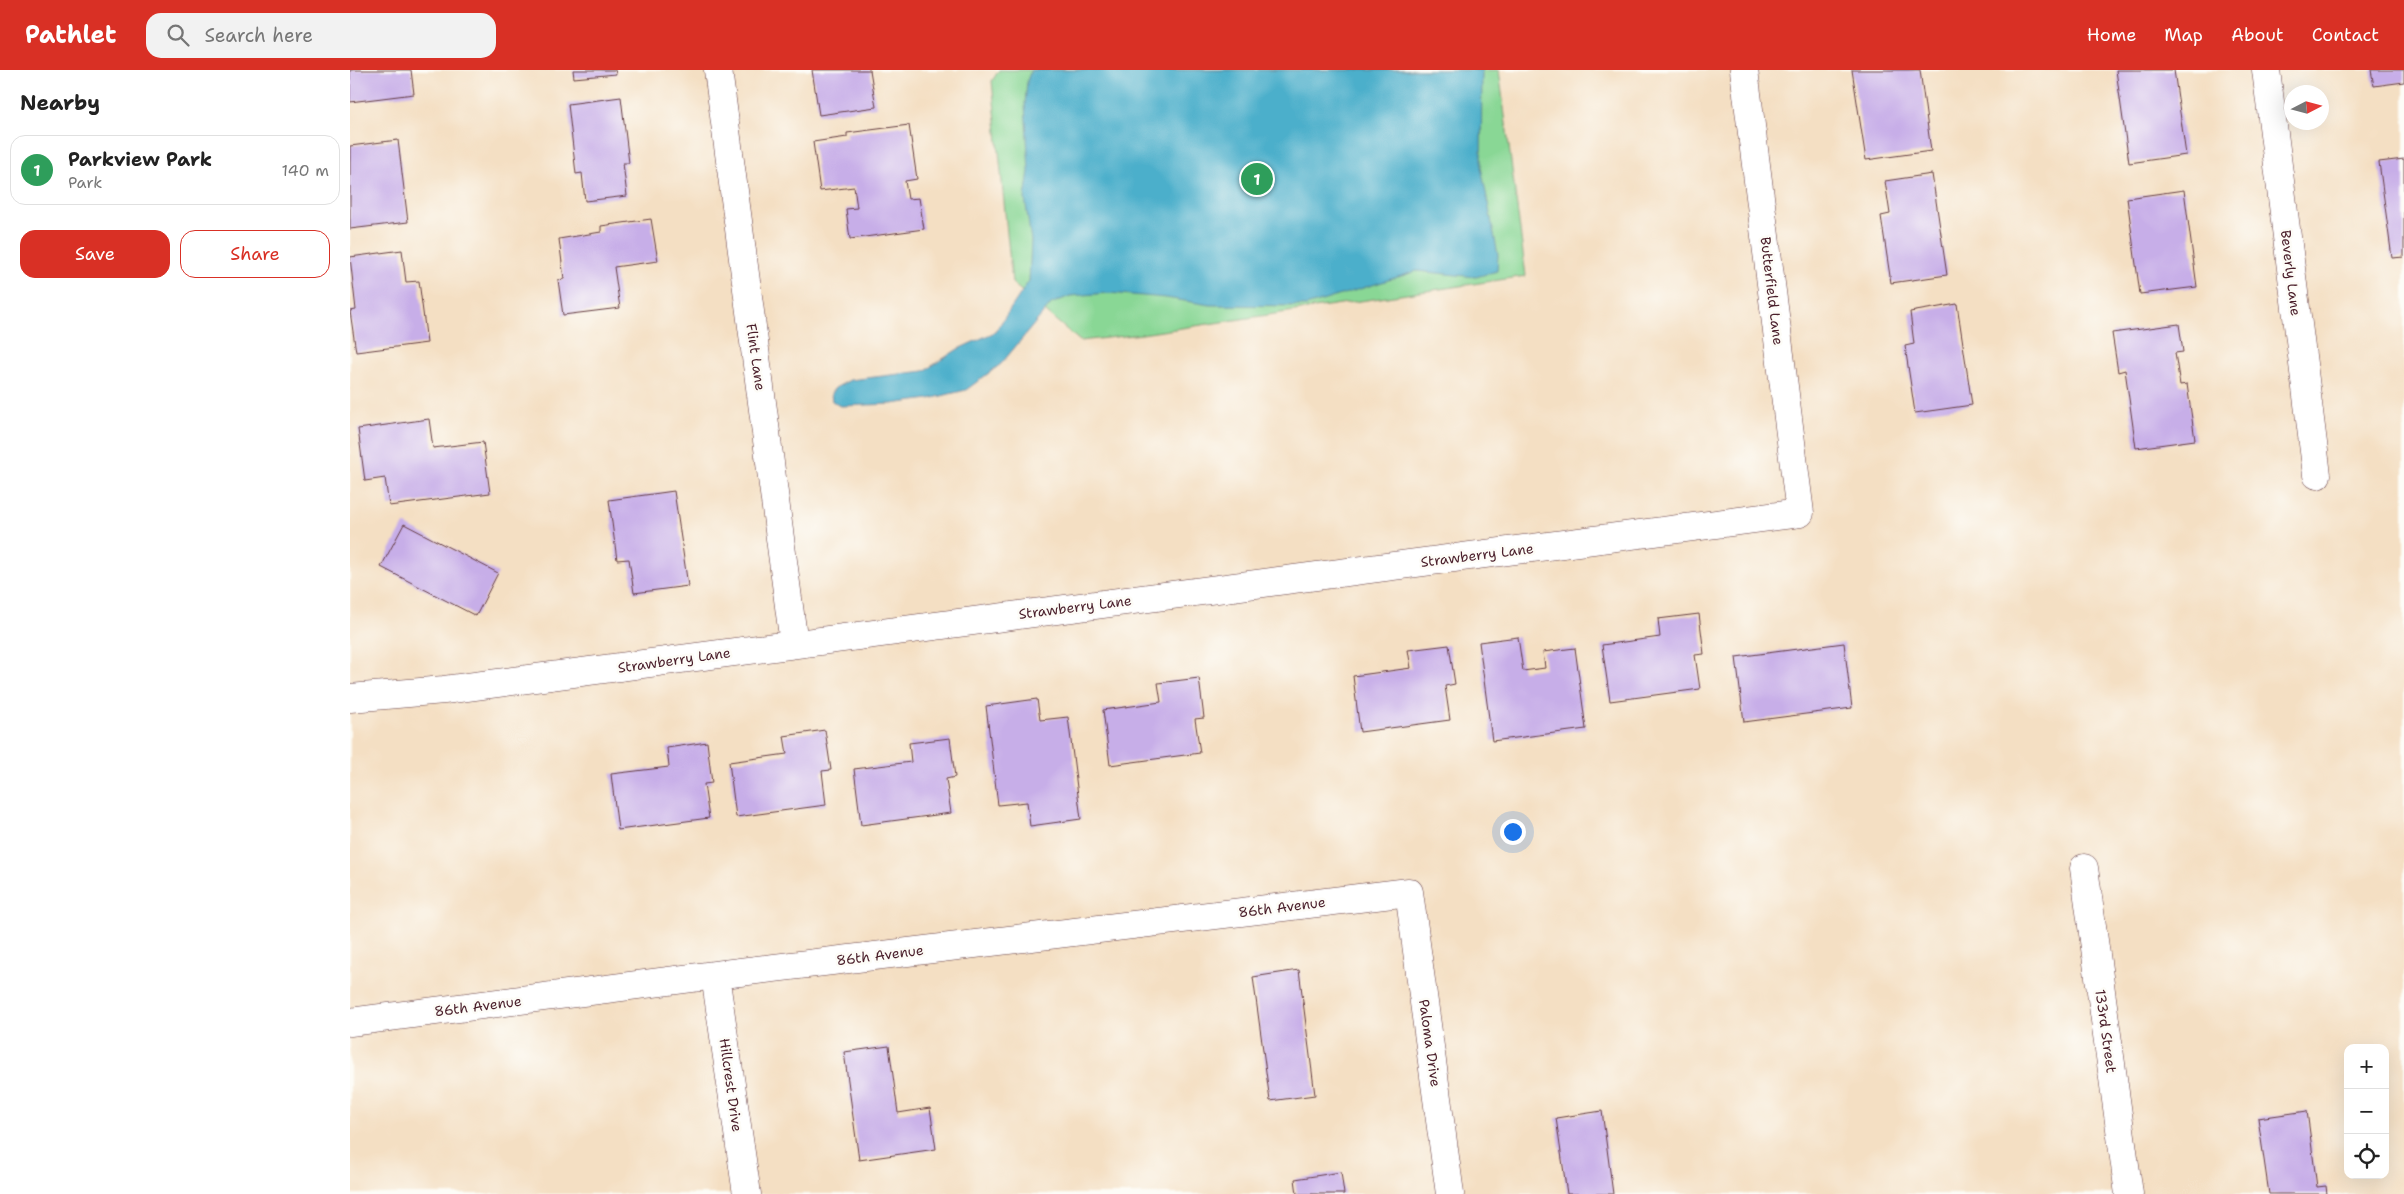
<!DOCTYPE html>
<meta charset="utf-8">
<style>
body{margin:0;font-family:"Shantell Sans",sans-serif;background:#f2f2f2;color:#222}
.controls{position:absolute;right:15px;bottom:15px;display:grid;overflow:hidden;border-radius:10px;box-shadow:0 5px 20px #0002}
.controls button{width:45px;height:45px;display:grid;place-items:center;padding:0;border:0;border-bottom:1px solid #e0e0e0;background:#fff;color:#222;font:25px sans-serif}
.compass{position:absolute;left:1934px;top:15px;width:45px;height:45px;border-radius:50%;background:#fff;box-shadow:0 5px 20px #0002;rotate:84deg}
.you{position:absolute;left:1162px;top:761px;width:18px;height:18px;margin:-12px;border:4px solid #fff;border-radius:50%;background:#1a73e8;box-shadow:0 0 0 8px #1a73e833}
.badge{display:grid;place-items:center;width:32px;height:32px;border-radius:50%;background:#d93025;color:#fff;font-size:16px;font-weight:700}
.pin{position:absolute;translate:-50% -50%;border:2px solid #fff;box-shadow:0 1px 5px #0006}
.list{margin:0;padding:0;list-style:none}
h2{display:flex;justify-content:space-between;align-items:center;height:65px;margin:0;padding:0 20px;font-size:21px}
h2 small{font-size:16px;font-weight:400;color:#767676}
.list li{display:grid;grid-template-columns:32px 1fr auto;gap:15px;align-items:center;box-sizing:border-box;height:70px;margin:0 10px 10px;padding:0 10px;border:1px solid #e0e0e0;border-radius:15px}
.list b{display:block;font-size:19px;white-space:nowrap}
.list p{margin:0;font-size:16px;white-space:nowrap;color:#767676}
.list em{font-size:16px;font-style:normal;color:#767676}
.actions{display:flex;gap:10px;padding:15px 20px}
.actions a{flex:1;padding:11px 0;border:1px solid #d93025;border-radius:15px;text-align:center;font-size:18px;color:#d93025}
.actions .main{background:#d93025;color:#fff}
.icon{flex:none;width:28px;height:28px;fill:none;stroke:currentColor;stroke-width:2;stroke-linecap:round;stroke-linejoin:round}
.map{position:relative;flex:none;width:2054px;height:1124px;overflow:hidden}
header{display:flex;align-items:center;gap:30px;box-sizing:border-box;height:70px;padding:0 25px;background:#d93025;color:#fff}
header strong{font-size:24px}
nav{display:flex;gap:28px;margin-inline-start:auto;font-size:18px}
.search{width:350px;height:45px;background:#f2f2f2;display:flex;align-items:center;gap:12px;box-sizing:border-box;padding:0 18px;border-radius:15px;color:#767676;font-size:19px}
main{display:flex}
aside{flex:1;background:#fff}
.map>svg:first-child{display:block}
.green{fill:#89d795;stroke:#6a7b60}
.water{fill:#4cafcb;stroke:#4b677b}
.building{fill:#c7aee8}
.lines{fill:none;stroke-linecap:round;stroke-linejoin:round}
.minor-casing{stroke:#643c42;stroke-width:29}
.minor{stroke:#fff;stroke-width:28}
.labels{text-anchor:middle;stroke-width:5;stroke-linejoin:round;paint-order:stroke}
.street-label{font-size:14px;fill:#4a1f2b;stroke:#fdfcf7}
</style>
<header>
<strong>Pathlet</strong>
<div class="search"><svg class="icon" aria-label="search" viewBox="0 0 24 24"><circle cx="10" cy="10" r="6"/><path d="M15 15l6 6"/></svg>Search here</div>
<nav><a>Home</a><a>Map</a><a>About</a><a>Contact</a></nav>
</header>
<main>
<aside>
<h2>Nearby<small></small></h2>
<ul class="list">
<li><span class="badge" style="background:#2e9e5b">1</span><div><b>Parkview Park</b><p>Park</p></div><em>140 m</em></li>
</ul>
<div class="actions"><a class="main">Save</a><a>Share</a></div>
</aside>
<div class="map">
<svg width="2054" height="1124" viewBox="0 0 2054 1124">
<rect width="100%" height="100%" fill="#fdfcf7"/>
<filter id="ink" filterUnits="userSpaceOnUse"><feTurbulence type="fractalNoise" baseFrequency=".02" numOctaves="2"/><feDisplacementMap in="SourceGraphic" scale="10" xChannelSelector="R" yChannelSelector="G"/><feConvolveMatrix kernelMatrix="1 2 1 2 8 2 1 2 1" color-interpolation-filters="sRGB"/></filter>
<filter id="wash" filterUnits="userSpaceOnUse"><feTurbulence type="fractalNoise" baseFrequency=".0096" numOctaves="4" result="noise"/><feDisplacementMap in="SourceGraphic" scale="20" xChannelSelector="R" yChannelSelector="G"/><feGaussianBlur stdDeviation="1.12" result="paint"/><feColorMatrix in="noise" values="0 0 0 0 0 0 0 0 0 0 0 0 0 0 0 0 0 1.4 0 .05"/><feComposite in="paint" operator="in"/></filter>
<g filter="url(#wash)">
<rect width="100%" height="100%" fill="#f4dfc3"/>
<path class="green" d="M649 0H1149L1176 206 792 264 730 271 662 213 642 11Z"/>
<path class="water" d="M681 0H1132L1131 97 1148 185 1147 201 1126 207 1067 201 956 236 860 235 816 228 759 223 720 226 701 234 651 294 616 320 579 329 542 334 491 336 482 331 481 323 485 318 500 310 574 301 608 279 645 262 679 211 681 171 675 128 679 101 675 34 677 11Z"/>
<g id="blocks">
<path class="building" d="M0 0H61L64 24 0 32Z
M223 0H265L266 4 224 8Z
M462 0H520L526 37 469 45Z
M1502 0H1570L1581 81 1516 90Z
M1766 0H1824L1836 85 1779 93Z
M2021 0H2054V12L2024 16Z
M271 27 279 93H273L277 126 235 131 232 103 226 104 218 34Z
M559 55 567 109 555 111 558 129 569 128 574 159 500 169 496 139 507 138 504 117 470 121 463 72 497 67V63Z
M48 70 58 152 0 159V76Z
M2054 89V187L2042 188 2029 92Z
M1582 104 1597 205 1541 213 1531 146 1540 144 1535 111Z
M1834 120 1847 217 1790 224 1777 128Z
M301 149 308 191 264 197 270 238 213 245 208 210 214 209 209 169 251 162V156Z
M52 180 56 212 69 211 77 273 6 282 0 241 6 240 0 187Z
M1607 234 1622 335 1565 343 1555 276 1564 274 1560 242Z
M1829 254 1833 282 1825 283 1830 315 1837 314 1845 370 1786 378 1775 300 1768 302 1762 263Z
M79 349 83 378 133 372 140 423 39 436 35 408 15 411 8 359Z
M324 421 338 516 284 523 279 489 267 490 259 430Z
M54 454 148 503 126 546 31 497Z
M1349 544 1354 584 1345 585 1350 619 1260 631 1252 575 1310 567 1308 549Z
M1168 567 1173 601 1195 598 1193 582 1225 578 1236 659 1142 671 1129 572Z
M1494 573 1502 638 1394 652 1386 587Z
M1099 575 1105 614 1095 616 1100 650 1010 662 1003 606 1061 598 1058 580Z
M849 608 854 648 845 649 850 683 760 695 753 640 811 632 808 613Z
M687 629 690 650 718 647 731 749 680 756 677 732 648 735 636 636Z
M475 660 481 700 472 701 476 735 386 747 379 692 437 684 434 666Z
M600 668 605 707 596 709 601 743 511 755 504 699 561 692 559 673Z
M357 672 362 713 354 714 359 748 268 760 261 704 319 697 317 678Z
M949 900 965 1025 920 1031 903 907Z
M539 976 548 1043 580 1038 586 1079 509 1090 494 982Z
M1252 1041 1263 1124H1217L1206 1048Z
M1957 1041 1967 1117 1976 1116 1977 1124H1919L1908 1048Z
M991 1102 994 1124H947L945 1109Z"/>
</g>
</g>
<g filter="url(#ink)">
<use href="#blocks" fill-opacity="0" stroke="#643c42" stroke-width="1"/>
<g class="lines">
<defs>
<path id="minor" d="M368 0 444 574
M1916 0 1967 405
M0 628 94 620 1450 443 1394 0
M1734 798 1779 1124
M365 905 397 1124
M0 952 365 905 1059 822 1100 1124"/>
</defs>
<use href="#minor" class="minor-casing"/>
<use href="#minor" class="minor"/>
</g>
</g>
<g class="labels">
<g class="street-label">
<text transform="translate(1941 203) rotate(83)" y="5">Beverly Lane</text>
<text transform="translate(1422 221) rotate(83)" y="5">Butterfield Lane</text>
<text transform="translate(406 287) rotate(82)" y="5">Flint Lane</text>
<text transform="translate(1127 485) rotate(-7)" y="5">Strawberry Lane</text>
<text transform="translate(725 537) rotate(-7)" y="5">Strawberry Lane</text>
<text transform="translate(324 590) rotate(-8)" y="5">Strawberry Lane</text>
<text transform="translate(932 837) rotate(-7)" y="5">86th Avenue</text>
<text transform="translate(530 885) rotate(-7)" y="5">86th Avenue</text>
<text transform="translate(128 936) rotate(-7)" y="5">86th Avenue</text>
<text transform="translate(1756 961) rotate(82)" y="5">133rd Street</text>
<text transform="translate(1080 973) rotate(82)" y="5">Paloma Drive</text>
<text transform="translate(381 1015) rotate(82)" y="5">Hillcrest Drive</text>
</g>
</g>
</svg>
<div class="controls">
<button>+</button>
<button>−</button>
<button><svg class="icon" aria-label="locate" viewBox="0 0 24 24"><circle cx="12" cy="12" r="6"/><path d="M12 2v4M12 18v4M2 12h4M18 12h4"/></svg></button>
</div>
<svg class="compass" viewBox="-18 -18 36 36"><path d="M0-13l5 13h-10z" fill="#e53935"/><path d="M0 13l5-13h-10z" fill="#767676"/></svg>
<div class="you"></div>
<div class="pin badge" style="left:907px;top:109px;background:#2e9e5b">1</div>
</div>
</main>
